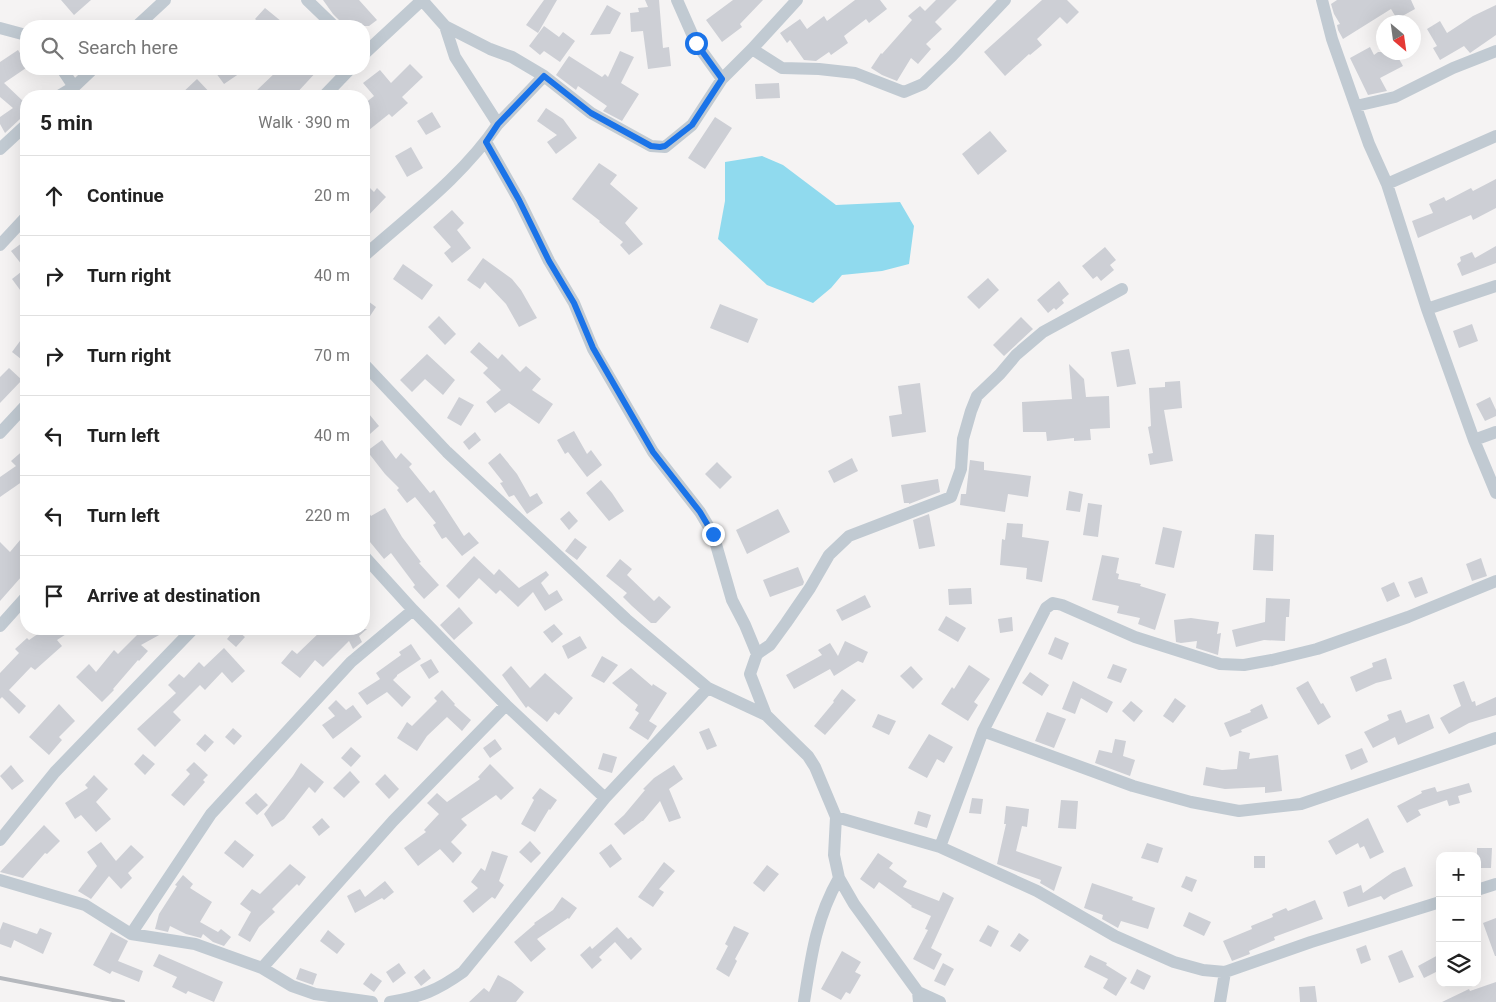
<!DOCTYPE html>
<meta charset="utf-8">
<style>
body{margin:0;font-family:Roboto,sans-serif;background:#f6f6f6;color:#222}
.controls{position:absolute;right:15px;bottom:15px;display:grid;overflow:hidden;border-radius:10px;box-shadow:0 5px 20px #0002}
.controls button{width:45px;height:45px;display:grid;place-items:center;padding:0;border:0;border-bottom:1px solid #e0e0e0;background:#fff;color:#222;font:25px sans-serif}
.compass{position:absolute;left:1376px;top:15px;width:45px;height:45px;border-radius:50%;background:#fff;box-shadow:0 5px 20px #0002;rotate:151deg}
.stop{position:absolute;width:15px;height:15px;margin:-11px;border:4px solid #1a73e8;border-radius:50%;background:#fff}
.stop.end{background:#1a73e8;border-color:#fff;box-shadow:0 1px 5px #0008}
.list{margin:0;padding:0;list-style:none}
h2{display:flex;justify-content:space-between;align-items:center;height:65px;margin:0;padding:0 20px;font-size:21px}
h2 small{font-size:16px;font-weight:400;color:#767676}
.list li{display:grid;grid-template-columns:32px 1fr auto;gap:15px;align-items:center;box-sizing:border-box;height:80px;padding:0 20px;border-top:1px solid #e0e0e0}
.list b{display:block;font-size:19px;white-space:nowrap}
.list em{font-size:16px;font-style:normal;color:#767676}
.icon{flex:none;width:28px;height:28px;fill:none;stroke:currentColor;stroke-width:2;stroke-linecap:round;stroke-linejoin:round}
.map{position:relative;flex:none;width:1496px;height:1002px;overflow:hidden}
.search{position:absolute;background:#fff;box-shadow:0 5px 20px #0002;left:20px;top:20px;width:350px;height:55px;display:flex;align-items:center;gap:12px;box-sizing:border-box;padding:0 18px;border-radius:20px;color:#767676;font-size:19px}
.panel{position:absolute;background:#fff;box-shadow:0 5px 20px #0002;left:20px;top:90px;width:350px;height:545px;border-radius:20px}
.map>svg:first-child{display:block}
.water{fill:#90daee}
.building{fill:#cdcfd5}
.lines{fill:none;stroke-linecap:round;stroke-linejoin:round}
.street{stroke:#c1cad2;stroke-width:12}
.rail{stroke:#b5b8bd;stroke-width:4}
.route{stroke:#1a73e8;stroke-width:6}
</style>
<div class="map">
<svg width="1496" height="1002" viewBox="0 0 1496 1002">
<rect width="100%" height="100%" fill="#f5f3f3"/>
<path class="water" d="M762 156 783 165 836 205 900 202 914 226 909 264 882 271 842 275 831 288 813 303 767 285 718 239 725 201V162Z"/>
<path class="building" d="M61 0H91L74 15Z
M323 0H359L377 20 369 26H345L333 14Z
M544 0H557L538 33 526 25Z
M645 0H659L663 48 669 47 671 66 648 69 643 31 631 32 630 13 639 12 638 8 648 7Z
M733 0H763L740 24 742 27 722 42 706 20Z
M855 0H880L887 9 869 23 866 19 844 36 848 43 831 55 829 52 816 61 804 60 790 40 787 43 780 33 800 19 807 29 824 16 827 21Z
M936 0H957L935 22 942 29 926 44 931 49 918 64 911 58 897 81 882 75 871 68 881 53 882 54 912 20 908 16 920 6 925 11Z
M1042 0H1067L1079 12 1067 24 1060 17 1037 39 1042 45 1030 55 1029 54 1005 76 984 52Z
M1337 0H1411L1415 9 1397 19 1391 9 1343 39 1338 30 1337 25 1340 24 1334 14 1331 4Z
M607 5 621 13 610 34 590 35Z
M1496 5V35L1470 53 1464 46 1440 60 1433 48 1437 46 1427 29 1440 21 1447 33 1473 16Z
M265 8 287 26H263L255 19Z
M544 26 559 37 563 32 575 41 560 62 544 51 540 55 529 46Z
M1370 47 1374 55 1378 52H1395L1403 66 1380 78 1387 91 1368 95 1350 58Z
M18 50 26 63V68L4 83 24 102 26 100V117L20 119 5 133 0 124V117L13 108 0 97V62Z
M620 51 634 57 621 83 639 94 622 121 603 111 607 106 578 86 576 90 556 75 569 56 602 77 605 74 608 77Z
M410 64 423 77 402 97 408 103 392 117 389 114 369 130 364 124V104L374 96 363 83 380 70 391 83Z
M213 69H246L224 84Z
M279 69H319L294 96H251Z
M197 79 213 96H179Z
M779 83 780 98 756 99 755 84Z
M546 108 563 119 577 138 556 154 547 142 557 135 537 121Z
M432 112 441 127 426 135 417 121Z
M715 117 732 128 705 169 688 158Z
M990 131 1007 151 978 175 962 154Z
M411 147 423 168 407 177 395 156Z
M599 163 617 175 610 184 638 208 625 223 643 244 629 255 620 245 623 242 599 222 600 221 572 199Z
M1496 179V208L1473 220 1471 215 1418 238 1412 221 1433 213 1429 204 1444 197 1446 201 1471 188 1473 191Z
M364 182 374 192 377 188 386 197 364 220Z
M452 210 464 223 457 230 471 248 452 263 444 253 451 247 433 227Z
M26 240V270L11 251Z
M1496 246V263L1462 276 1457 264 1461 261 1460 257 1472 252 1475 258Z
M1105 247 1116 260 1110 265 1114 270 1101 281 1097 276 1093 279 1082 266Z
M483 258 512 279 521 290 537 318 519 327 506 304 485 282 480 289 467 280Z
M403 264 433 285 422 300 393 279Z
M21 272 26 278V298L12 279Z
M988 278 999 290 979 309 967 297Z
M1059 281 1069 294 1062 300 1064 303 1056 310 1054 308 1048 313 1037 300Z
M364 298 376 307 364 325Z
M720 304 758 319 748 343 710 328Z
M439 316 456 334 445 345 428 327Z
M1021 317 1033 329 1004 356 993 345Z
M1472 324 1478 341 1459 348 1453 331Z
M26 333V353L21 359 12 352Z
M479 342 498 359 502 354 520 372 526 366 541 379 532 390 553 404 539 424 509 403 495 413 486 402 501 390 483 373 488 368 470 352Z
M1129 349 1136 384 1117 387 1111 352Z
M427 354 455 380 443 395 425 379 412 392 400 380Z
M1069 364 1084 379 1086 397 1109 396 1110 428 1090 429 1091 440 1074 441V438L1047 441 1046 432H1023L1022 402 1072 399Z
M9 368 22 380 0 403V377Z
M1180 381 1182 408 1164 410 1173 461 1150 465 1148 454 1153 453 1148 427 1151 426 1149 388 1165 387V382Z
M920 383 926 432 892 437 889 416 902 414 898 386Z
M459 397 474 405 461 426 447 418Z
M1490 397 1496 410V416L1485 421 1476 404Z
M364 408 379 426 370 434 364 426Z
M574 431 587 454 591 450 602 465 587 477 568 452 565 454 557 440Z
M475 432 481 440 469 450 463 442Z
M382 440 396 459 401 453 412 464 409 467 430 493 434 490 464 536 469 532 479 543 462 556 446 537 442 539 433 525 436 523 415 497 407 503 397 490 399 488 385 474 367 451Z
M26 448V479L0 497V477L16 466 11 461Z
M500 453 517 474 530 497 537 493 543 503 527 514 514 495 509 497 500 483 503 482 488 463Z
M852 458 858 471 834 483 828 471Z
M970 460 984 462V470L1031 476 1028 497 1008 494 1005 512 960 505 961 494H966Z
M717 462 732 477 720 489 705 474Z
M938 479 940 492 909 504V503H904L901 485Z
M601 480 612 493 624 511 609 521 586 493Z
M1069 491 1083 494 1080 512 1066 510Z
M1088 503 1102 505 1098 537 1083 535Z
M364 504 371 516 385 508 402 537 421 562 419 563 439 585 424 599 413 587 415 585 391 553 384 559 370 542 364 532Z
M778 509 790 532 747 554 736 530Z
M569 511 578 521 569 530 560 519Z
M929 514 935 546 919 549 913 520Z
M1007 523 1023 524 1022 537 1049 541 1042 582 1026 579 1027 568 1000 565 1002 539 1005 540Z
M1163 527 1182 531 1174 568 1155 564Z
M26 533V580L22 576 0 601V542L10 552Z
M1255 534 1274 535 1273 571 1253 570Z
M575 538 587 547 577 560 565 551Z
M1102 555 1119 558 1116 573 1119 574 1118 579 1141 584 1140 586 1166 594 1155 630 1138 624 1140 618 1117 613 1119 606 1092 600Z
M474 556 494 575 499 569 519 588 546 571 549 575 541 583 549 595 557 590 563 600 545 611 533 592 518 607 500 590 496 594 479 578 459 599 446 586Z
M1481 558 1487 576 1472 581 1466 564Z
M620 559 632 569 627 575 654 601 659 596 671 607 656 623H651L632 606 623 597 627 593 606 576Z
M798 567 804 582 803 585 770 597 763 580Z
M1422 577 1428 593 1415 598 1408 582Z
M1394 582 1400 596 1387 602 1381 588Z
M971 588 972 604 949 605 948 589Z
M865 595 871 607 842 621 836 610Z
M1266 598 1290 599 1289 617H1286L1285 641 1264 640 1236 647 1232 630 1265 622Z
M459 607 473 623 454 640 440 625Z
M946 616 966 628 958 642 938 630Z
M1012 617 1013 631 1000 633 998 619Z
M1191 618 1219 622 1217 634 1221 633 1218 655 1196 648 1197 641 1181 643 1176 642 1174 620Z
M554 624 563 634 552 643 543 632Z
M45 629H74L57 640 62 646 35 670 31 667 9 690 26 706 19 714 2 697 0 699V673L19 653 15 649 27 638 29 640Z
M143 629H170L141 645 148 651 139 661 138 660 113 689 114 690 102 702 76 677 89 664 96 672 114 650 118 654Z
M235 629 245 637 236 647 227 639Z
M323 629H367L359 636 362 642 353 649 349 641 323 667 315 660 300 678 281 663 292 650 297 654Z
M580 636 587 648 568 659 562 646Z
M1055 637 1069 643 1062 660 1048 654Z
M845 641 868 652 863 663 858 661 834 676 830 669 794 689 786 675 822 655 818 650 830 643 838 656Z
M411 644 421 659 397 675V676L393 680 411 697 402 707 387 692 367 705 358 693 380 679 376 673 401 655 399 652Z
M224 648 245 671 232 683 222 672 205 690 200 685 173 712 181 720 155 747 137 729 176 693 168 685 179 674 184 678 199 662 204 667Z
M602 656 618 665 604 683 591 676Z
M1386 658 1392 679 1376 683 1356 692 1350 677 1373 667 1372 663Z
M431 659 439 672 429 679 420 665Z
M1113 664 1127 669 1121 683 1107 678Z
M969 665 990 679 974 702 978 705 968 721 941 704 952 687 954 689Z
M511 666 530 688 545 673 573 698 559 715 555 712 547 722 528 706 526 708 502 675Z
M911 666 923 679 913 689 900 676Z
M631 668 652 686 653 684 667 693 649 721 657 726 648 740 629 728 639 713 635 710 638 705 612 683Z
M1030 672 1049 685 1042 696 1022 683Z
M1073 681 1113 702 1107 713 1081 698 1075 714 1062 709Z
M1308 681 1321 704 1323 703 1331 717 1318 725 1296 688Z
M1464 681 1472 702 1475 701 1476 706 1496 697V715L1469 723 1449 734 1440 718 1461 706 1453 685Z
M842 689 856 700 825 735 814 726 834 702 833 701Z
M442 690 455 704 454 705 471 720 462 731 447 717 427 736 417 751 397 738 407 722 412 726 437 701 434 698Z
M1175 698 1186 706 1173 723 1163 716Z
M336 700 346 710 353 705 362 717 333 739 322 725 335 716 328 708Z
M1131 701 1143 711 1134 722 1122 711Z
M59 704 75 721 59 737 62 740 49 755 29 737Z
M1262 704 1268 718 1241 730 1242 732 1230 737 1224 723 1251 712 1250 710Z
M1401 710 1406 723 1429 714 1434 728 1398 745 1395 737 1373 748 1364 732 1389 720 1387 715Z
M1047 712 1066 719 1054 748 1035 741Z
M878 714 896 721 889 735 872 727Z
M233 728 242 736 234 745 225 737Z
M709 728 717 746 707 750 699 732Z
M205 734 214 742 205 752 196 744Z
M929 734 953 747 944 763 937 759 927 778 908 768Z
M495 739 502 749 490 758 483 748Z
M1115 739 1126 741 1123 756 1135 760 1130 776 1095 763 1099 750 1112 753Z
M351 747 361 756 351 767 341 758Z
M1362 748 1368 762 1351 770 1345 755Z
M1239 751 1250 753 1249 759 1278 755 1282 791 1265 793V787L1225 789 1203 785 1206 767 1222 770 1237 769Z
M603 753 617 757 612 773 598 769Z
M143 754 155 764 145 775 134 764Z
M194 762 208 775 203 780 205 782 184 806 171 795 190 774 186 770Z
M301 763 324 782 315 793 309 787 284 819 272 827 264 814 293 776Z
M490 764 514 788 501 800 496 795 461 819 467 825 451 842 462 853 453 863 440 849 418 866 404 848 426 832 424 830 439 814 427 803 437 793 447 802 480 779 478 777Z
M11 765 24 781 12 790 0 776Z
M674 765 683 779 669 789 681 818 669 822 660 801 643 821H642L624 835 614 824 624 815 645 790 643 789 654 778Z
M350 771 360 782 344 798 333 788Z
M385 774 399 789 389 799 375 784Z
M94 775 108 789 96 802 111 819 96 832 81 815 75 819 65 803 88 788 85 785Z
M1469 783 1472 792 1458 796 1460 803 1449 806 1447 800 1418 810 1421 815 1407 823 1397 806 1422 793 1421 791 1435 787 1437 792Z
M540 788 557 800 550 810 549 809 535 832 521 824 534 800 532 798Z
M256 793 268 805 257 815 245 803Z
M972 798 983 799 981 814 969 813Z
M1061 800 1078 801 1076 829 1058 828Z
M1006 806 1029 809 1027 827 1022 826 1016 851 1062 867 1054 891 1040 883 1041 880 997 864 1006 824H1004Z
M918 811 931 815 927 828 914 824Z
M322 818 330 827 319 836 312 827Z
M1368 818 1384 852 1370 859 1364 846 1360 848 1358 843 1336 855 1328 841Z
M44 825 60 841 47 854 45 853 23 878 0 872Z
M235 840 254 855 243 868 224 853Z
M530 841 541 853 531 863 519 852Z
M101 842 116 861 131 845 144 857 128 873 132 878 121 889 109 876 91 899 78 891 97 866 87 852Z
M1147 843 1163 848 1158 863 1141 858Z
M611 844 622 859 610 868 599 853Z
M1477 848H1492L1491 868H1477Z
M492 851 508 856 499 881 504 885 495 899 492 897 473 913 463 901 478 888 471 882 481 868 485 871Z
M878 853 893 863 889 868 907 881 903 887 939 901 943 892 954 898 931 948 942 954 934 970 913 959 928 930 925 929 931 916 911 907 912 906 879 882 874 889 860 879Z
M1254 856H1265V868H1254Z
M664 862 675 871 659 889 664 892 653 907 638 897Z
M290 864 306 877 299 886 297 884 272 909 275 912 259 927 250 942 238 935 251 912 240 904 252 889 260 894Z
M767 865 779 874 764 892 753 883Z
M1405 867 1413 886 1391 895 1384 900 1381 896 1348 907 1343 892 1361 885 1363 893 1393 872Z
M183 875 193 884 190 888 212 902 200 922 218 932 221 929 231 937 224 946 213 942 203 934 201 938 186 934 170 926 168 932 155 929 159 914 177 886 175 885Z
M1186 876 1197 880 1192 892 1181 887Z
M385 881 394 892 384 900 382 898 355 913 347 896 360 889 365 897Z
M1092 883 1133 897 1132 900 1155 908 1148 929 1121 921 1118 928 1102 919 1103 915 1084 908Z
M562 897 577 908 569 919 568 918 537 939 546 949 531 962 514 942 535 924 534 923 553 910Z
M1315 900 1323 919 1274 937 1275 940 1249 951 1250 954 1232 961 1223 941 1252 929 1251 926 1273 917 1272 914 1286 908 1288 911Z
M1189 912 1211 922 1204 936 1183 926Z
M1496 918V956H1495L1483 923Z
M3 922 37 934 40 928 52 933 43 954 14 940 11 948 0 944V930Z
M988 925 999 931 991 947 979 941Z
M734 926 749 933 735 959 737 961 729 977 716 969 728 946 725 944Z
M617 927 628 939 631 937 642 949 631 960 615 942 599 957 602 960 592 969 580 955 590 946 592 949Z
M328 930 345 944 337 954 320 941Z
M111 932 128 941 118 961 143 971 139 982 112 971 110 974 93 965Z
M1019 933 1029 940 1020 952 1010 946Z
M1366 945 1371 960 1361 964 1356 949Z
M1402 950 1414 977 1399 983 1388 956Z
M842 951 861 962 855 972 861 975 850 994 846 992 841 1000 821 989Z
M159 954 223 982 214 1002 188 991 186 994 172 987 177 977 153 966Z
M1440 954V970L1424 978 1418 966Z
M1090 955 1107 963 1106 965 1127 978 1116 996 1103 988 1108 979 1084 967Z
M399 963 406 973 393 983 386 972Z
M943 963 954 969 945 986 934 981Z
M300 968 317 974 313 985 296 979Z
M424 969 431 978 421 986 414 977Z
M1137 969 1151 976 1144 990 1130 983Z
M371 973 382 981 374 992 363 984Z
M498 975 511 982 524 992 516 1002H469L484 988 489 992Z
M1496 982V1002H1442L1469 989 1470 991Z
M1315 986 1317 1002H1300L1299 987Z"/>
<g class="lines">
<path class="street" d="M307 0 334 26
M1322 0 1332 39 1369 144 1387 184 1427 309 1474 440 1496 493
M137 26 165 0
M445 26 490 49 512 57 544 76 591 113 651 146 665 147 692 125 722 79 696 43 677 0
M0 28 26 35
M752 49 782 68 819 69 855 73 904 92 923 84 952 56 1005 0
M364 54 422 0 445 26 455 57 498 124C463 176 410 215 364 256
M62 69 74 87
M722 79 752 49 797 0
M59 96 74 87 93 69
M324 96 350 69
M1356 106 1395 97 1453 68 1496 51
M498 124 544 76
M486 142 519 200 549 261 574 303 593 349 653 452 700 512 713 534 732 600 745 625 757 654 750 674 766 715
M0 149 26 125
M1387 184 1496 136
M0 245 26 217
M1427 309 1496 286
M364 364 447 452 626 619 708 688 766 715 808 756 815 767 836 817 834 855 839 878 854 904 918 992 919 1002
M0 433 26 405
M1474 440 1496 432
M364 556 413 610 506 705 605 798
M1496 581 1408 617 1317 649 1272 660 1244 665 1220 664 1135 637 1062 605 1053 603 1046 608 983 731 1133 786 1191 802 1239 811 1301 804 1496 738
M0 626 26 597
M757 654 770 645 786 623 810 588 829 555 849 536 951 497 961 469 963 439 971 411 977 396 1000 374 1016 355 1043 332 1122 289
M836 817 940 847 1037 891 1115 936 1174 962 1203 970 1225 972 1311 942 1440 902
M0 840 55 772 193 629
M940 847 983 731
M0 880 85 905 131 934 195 944 262 968 292 986 315 994 372 1002
M1477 890 1496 884
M131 934 211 814 351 662 413 610
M262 968 393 821 506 705
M918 992 940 1002
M390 1002C421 997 438 990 463 972L605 798 708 688
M804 1002C811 957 816 918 839 878
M1220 1002 1225 972"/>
<path class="rail" d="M0 978 123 1002"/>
</g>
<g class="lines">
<path class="route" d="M696 43 722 79 692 125 665 146 660 147 651 146 591 113 544 76 498 124 486 142 519 200 549 261 574 303 593 348 653 452 700 512 713 534"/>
</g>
</svg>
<div class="controls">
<button>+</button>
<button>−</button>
<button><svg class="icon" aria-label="layers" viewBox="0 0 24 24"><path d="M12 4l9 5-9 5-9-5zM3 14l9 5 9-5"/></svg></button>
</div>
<svg class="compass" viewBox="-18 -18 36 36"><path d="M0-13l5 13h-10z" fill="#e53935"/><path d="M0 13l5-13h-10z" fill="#767676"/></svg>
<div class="stop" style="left:696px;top:43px"></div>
<div class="stop end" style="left:713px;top:534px"></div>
<div class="search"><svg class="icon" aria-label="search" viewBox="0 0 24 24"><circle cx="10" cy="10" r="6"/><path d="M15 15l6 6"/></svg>Search here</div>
<section class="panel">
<h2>5 min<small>Walk · 390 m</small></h2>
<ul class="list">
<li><svg class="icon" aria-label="ahead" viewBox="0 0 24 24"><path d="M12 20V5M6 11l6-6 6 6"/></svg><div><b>Continue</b></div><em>20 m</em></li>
<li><svg class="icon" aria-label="right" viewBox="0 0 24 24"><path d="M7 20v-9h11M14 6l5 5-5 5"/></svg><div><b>Turn right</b></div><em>40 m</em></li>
<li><svg class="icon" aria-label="right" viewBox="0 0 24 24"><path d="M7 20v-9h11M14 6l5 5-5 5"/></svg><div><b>Turn right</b></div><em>70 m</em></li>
<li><svg class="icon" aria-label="left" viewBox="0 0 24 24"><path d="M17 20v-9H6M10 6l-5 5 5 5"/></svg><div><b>Turn left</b></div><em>40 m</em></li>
<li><svg class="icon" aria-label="left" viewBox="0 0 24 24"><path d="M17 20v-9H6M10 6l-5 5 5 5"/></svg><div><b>Turn left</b></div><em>220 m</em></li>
<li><svg class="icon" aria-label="arrive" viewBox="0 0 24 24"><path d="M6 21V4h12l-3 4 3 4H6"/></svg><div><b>Arrive at destination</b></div></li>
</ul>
</section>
</div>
